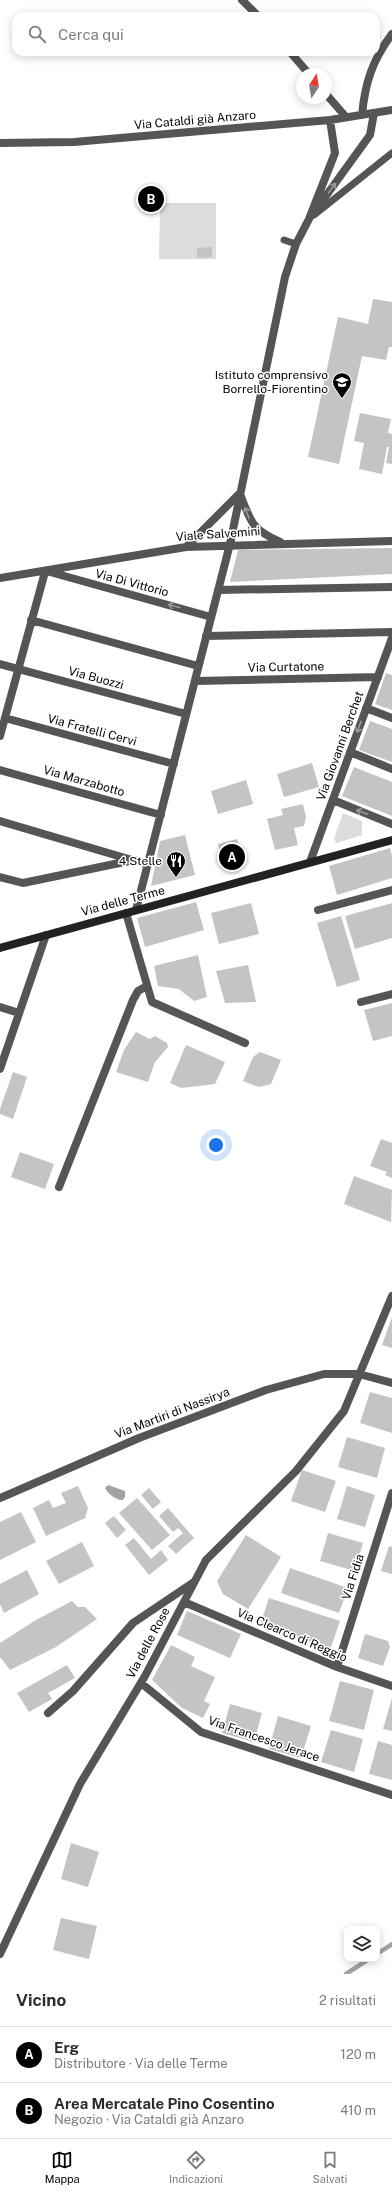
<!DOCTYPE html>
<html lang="it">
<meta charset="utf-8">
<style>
body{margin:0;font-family:"Public Sans",sans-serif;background:#f2f2f3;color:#2b2b33}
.controls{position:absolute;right:12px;bottom:12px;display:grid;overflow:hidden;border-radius:8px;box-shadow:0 2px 10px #0003}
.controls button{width:36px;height:36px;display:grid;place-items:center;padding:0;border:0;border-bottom:1px solid #e1e1e2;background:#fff;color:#2b2b33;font:20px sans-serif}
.compass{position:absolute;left:296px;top:68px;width:36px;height:36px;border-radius:50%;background:#fff;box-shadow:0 2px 10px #0003;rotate:12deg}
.you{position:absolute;left:216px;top:1145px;width:14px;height:14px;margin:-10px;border:3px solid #fff;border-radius:50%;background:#1a73e8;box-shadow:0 0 0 6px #1a73e833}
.badge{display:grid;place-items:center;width:26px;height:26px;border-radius:50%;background:#000;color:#fff;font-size:13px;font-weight:700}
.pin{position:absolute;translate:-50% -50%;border:2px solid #fff;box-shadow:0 1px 4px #0006}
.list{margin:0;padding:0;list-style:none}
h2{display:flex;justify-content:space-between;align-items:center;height:52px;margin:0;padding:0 16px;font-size:17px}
h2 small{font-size:13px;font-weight:400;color:#7c7c81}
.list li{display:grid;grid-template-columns:26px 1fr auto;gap:12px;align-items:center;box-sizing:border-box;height:56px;padding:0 16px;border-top:1px solid #e1e1e2}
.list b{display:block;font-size:15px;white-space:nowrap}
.list p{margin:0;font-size:13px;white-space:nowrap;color:#7c7c81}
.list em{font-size:13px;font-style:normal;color:#7c7c81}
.icon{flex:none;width:22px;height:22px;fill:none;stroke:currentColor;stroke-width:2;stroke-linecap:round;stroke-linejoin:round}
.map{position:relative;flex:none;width:392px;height:1974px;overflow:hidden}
.search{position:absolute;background:#fff;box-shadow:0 2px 10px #0003;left:12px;right:12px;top:12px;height:44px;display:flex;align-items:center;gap:10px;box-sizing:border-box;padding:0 14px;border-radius:12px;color:#7c7c81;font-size:15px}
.sheet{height:164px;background:#fff}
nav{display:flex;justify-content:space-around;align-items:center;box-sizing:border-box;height:56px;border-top:1px solid #e1e1e2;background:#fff;font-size:11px;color:#7c7c81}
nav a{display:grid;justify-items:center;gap:2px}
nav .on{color:#000}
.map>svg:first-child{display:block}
.green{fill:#dcdcdc}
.water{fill:#a3a3a3}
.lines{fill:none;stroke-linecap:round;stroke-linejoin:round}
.stream{stroke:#a3a3a3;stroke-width:4.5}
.building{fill:#c4c4c4}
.lane{stroke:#555;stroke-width:7}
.street{stroke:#555;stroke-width:8}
.secondary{stroke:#222;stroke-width:8}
.oneway{stroke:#999}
.labels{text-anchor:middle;stroke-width:3;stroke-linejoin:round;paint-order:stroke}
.street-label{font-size:12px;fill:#000;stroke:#fff}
.poi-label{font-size:12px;fill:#000;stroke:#fff;text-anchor:end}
</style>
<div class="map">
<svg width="392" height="1974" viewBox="0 0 392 1974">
<rect width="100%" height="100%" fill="#fff"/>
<path class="green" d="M160 203H216V259H159Z
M343 813 362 821V835L336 843 334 838Z"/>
<path class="water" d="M108 1485 125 1491V1497L123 1500C117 1501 107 1493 105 1488Z"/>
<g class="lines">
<path class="stream" d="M377 1954 392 1944
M346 1974 369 1959"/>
</g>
<path class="building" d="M212 247V257L197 258V248Z
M373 299 392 302V347H389L386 360 362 356 339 464 308 457 338 317 368 324Z
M360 413 391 419 388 433 392 434V464L386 463 389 447H387L382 474 359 469 364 443 354 441Z
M392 548V574L230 582 238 550Z
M386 673 392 675V710L375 704Z
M370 721 392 729V762L359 750Z
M312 763 319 787 284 797 277 774Z
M354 767 392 782V816L342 796Z
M246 780 253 804 218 814 211 791Z
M303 804 306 817 304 826 294 828 298 845 275 850 267 819 283 815 281 809Z
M185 835 195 875 151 886 160 841Z
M237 839 242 855 222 860 218 844Z
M390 848 392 856V878L337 895 329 866Z
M196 902 204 930 145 947 137 918Z
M251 903 259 934 219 944 211 913Z
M392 903V938L355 949 345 916Z
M341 916 360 980 337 987 317 923Z
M198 955 207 997 194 1001 179 989 158 986 154 966Z
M248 965 256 1002 225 1003 216 971Z
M392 1003V1036L373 1041 364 1010Z
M136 1032 150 1039 155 1036 167 1043 168 1047 155 1062 148 1082 116 1072 124 1050Z
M186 1045 225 1062 215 1084 181 1088 170 1083Z
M260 1052 281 1060 271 1084 259 1087 243 1081 253 1057Z
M13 1072 27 1077 13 1119 0 1114V1109Z
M381 1139 392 1143V1178L385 1175 387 1172 370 1166Z
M20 1152 54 1164 45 1189 11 1177Z
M354 1176 392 1190 391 1222 344 1204Z
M392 1317V1348L382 1345Z
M370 1392 392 1398V1433L360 1423Z
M347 1437 385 1448 377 1478 338 1467Z
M302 1470 336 1481 325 1512 291 1501Z
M78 1486 88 1508 85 1518 46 1536 33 1508 49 1500 53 1508 66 1503 61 1493Z
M347 1486 375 1495 365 1527 337 1519Z
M149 1488 161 1502 153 1509 141 1495Z
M137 1498 170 1535 152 1550 119 1513Z
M168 1508 194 1538 176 1554 168 1546 183 1533 178 1528 173 1532 159 1516Z
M21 1512 36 1542 0 1560V1522Z
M114 1516 126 1530 117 1538 105 1523Z
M328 1533 363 1543 355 1571 320 1561Z
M246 1535 281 1557 248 1609 223 1594 217 1581Z
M134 1538 151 1559 161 1550 168 1560 149 1575 125 1545Z
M82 1542 94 1566 59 1584 46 1561Z
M389 1546 392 1547V1574L381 1571Z
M290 1568 348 1588 339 1613 281 1593Z
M27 1570 39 1594 4 1613 0 1604V1584Z
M269 1598 340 1621 330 1650 261 1622Z
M72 1601 78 1607H85L97 1619 56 1647 10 1670 0 1657V1643L36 1620Z
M187 1611 241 1634 230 1658 177 1635Z
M365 1634 388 1641 390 1647 383 1666 358 1658Z
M171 1645 195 1657 191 1666 215 1677 204 1701 210 1704 203 1718 182 1708 152 1680Z
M67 1665 75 1678 48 1693 52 1699 29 1712 17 1693Z
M340 1681 374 1690 364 1730 329 1721Z
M392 1698V1731L383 1729Z
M230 1704 262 1713 254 1742 222 1733Z
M278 1716 311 1726 301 1758 269 1749Z
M331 1730 363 1739 354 1772 321 1762Z
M378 1741 392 1745V1780L369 1774Z
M71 1843 99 1852 88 1887 61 1879Z
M61 1918 97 1926 89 1959 53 1950Z"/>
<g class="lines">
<path class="lane" d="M314 215 392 153
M284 240 296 244"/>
<path class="street" d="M242 0 258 16
M290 52 309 74
M326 94 346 117
M362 115C365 83 372 61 392 34
M0 143 74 142 330 120 392 110
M315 211 370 135 374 113
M240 494C251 522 251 529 280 542
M186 547 239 494
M50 572 211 617
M0 578 186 547 392 541
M218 590 392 587
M31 620 198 666
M206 636 392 632
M0 664 186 714
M195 681 378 677
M366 708 392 718
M5 718 174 764
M0 736 45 572
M350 752 392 769
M0 770 161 815
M333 800 392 824
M0 821 132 860
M310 862 392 638
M0 877 23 883 134 860 148 864
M136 910 230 544 285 277 296 244 309 219 335 153 330 120
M318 910 392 890
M126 913 152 1002 245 1043
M361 1002 392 994
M0 1007 19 1013
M0 1069 46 935
M59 1187 133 1000 138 991 147 986
M0 1498 139 1438 266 1390 324 1374H359L392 1383
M184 1602 337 1667 392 1686
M337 1667 392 1493
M141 1683 201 1732 392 1795
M48 1713 73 1691 133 1623 194 1582
M0 1954 80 1784 145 1676 206 1560 296 1471 344 1411 392 1296"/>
<path class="secondary" d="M0 948 392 840"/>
</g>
<defs><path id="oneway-shaft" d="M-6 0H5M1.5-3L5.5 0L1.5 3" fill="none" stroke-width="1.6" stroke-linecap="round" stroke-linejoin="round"/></defs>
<g class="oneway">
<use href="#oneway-shaft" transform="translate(332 188) rotate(-54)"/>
<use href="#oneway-shaft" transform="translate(247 513) rotate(-111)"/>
<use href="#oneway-shaft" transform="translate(174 606) rotate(-165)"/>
<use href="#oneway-shaft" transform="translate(359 727) rotate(110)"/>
<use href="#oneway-shaft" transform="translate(362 812) rotate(-158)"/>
</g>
<defs>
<symbol id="school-pin" viewBox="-11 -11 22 30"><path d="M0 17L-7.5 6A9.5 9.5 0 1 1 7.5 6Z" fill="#000" stroke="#fff"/><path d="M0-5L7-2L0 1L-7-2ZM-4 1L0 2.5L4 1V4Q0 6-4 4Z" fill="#fff"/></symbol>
<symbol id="restaurant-pin" viewBox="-11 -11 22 30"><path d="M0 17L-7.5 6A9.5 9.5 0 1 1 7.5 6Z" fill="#000" stroke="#fff"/><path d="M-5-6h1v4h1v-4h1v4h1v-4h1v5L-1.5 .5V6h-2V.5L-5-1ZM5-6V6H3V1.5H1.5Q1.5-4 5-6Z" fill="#fff"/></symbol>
</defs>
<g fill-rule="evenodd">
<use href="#school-pin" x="331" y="371" width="22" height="30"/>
<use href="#restaurant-pin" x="165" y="850" width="22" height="30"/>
</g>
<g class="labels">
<g class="street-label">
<text transform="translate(195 120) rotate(-5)" y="4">Via Cataldi già Anzaro</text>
<text transform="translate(218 534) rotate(-4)" y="4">Viale Salvemini</text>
<text transform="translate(132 583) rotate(15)" y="4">Via Di Vittorio</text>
<text transform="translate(286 667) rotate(-1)" y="4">Via Curtatone</text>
<text transform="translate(96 678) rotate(15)" y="4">Via Buozzi</text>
<text transform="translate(92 730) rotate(15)" y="4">Via Fratelli Cervi</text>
<text transform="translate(340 746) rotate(-70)" y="4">Via Giovanni Berchet</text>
<text transform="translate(84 781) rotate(16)" y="4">Via Marzabotto</text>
<text transform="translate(123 901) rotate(-15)" y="4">Via delle Terme</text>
<text transform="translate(172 1413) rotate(-21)" y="4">Via Martiri di Nassirya</text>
<text transform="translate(353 1577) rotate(-72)" y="4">Via Fidia</text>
<text transform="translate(292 1635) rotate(23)" y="4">Via Clearco di Reggio</text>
<text transform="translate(148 1643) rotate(-62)" y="4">Via delle Rose</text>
<text transform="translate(264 1739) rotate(19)" y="4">Via Francesco Jerace</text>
</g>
<g class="poi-label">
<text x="328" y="379">Istituto comprensivo<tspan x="328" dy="14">Borrello-Fiorentino</tspan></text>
<text x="162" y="865">4 Stelle</text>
</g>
</g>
</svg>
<div class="controls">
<button><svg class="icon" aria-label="layers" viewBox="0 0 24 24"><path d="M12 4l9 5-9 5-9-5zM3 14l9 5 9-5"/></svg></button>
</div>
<svg class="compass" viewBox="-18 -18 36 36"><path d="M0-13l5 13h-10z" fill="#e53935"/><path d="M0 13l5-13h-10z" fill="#7c7c81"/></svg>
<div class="you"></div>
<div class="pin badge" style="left:232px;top:857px">A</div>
<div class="pin badge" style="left:151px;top:199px">B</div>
<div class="search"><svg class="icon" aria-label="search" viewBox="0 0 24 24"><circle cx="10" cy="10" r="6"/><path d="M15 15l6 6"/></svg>Cerca qui</div>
</div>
<section class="sheet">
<h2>Vicino<small>2 risultati</small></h2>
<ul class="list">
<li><span class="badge">A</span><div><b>Erg</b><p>Distributore · Via delle Terme</p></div><em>120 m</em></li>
<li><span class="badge">B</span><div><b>Area Mercatale Pino Cosentino</b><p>Negozio · Via Cataldi già Anzaro</p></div><em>410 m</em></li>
</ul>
</section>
<nav>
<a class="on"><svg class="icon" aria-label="map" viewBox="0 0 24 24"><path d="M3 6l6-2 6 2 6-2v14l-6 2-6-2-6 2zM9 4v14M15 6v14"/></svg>Mappa</a>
<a><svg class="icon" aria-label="directions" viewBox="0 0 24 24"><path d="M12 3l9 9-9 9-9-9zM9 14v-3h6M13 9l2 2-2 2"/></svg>Indicazioni</a>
<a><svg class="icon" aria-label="saved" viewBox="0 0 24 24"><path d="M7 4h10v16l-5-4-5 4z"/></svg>Salvati</a>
</nav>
